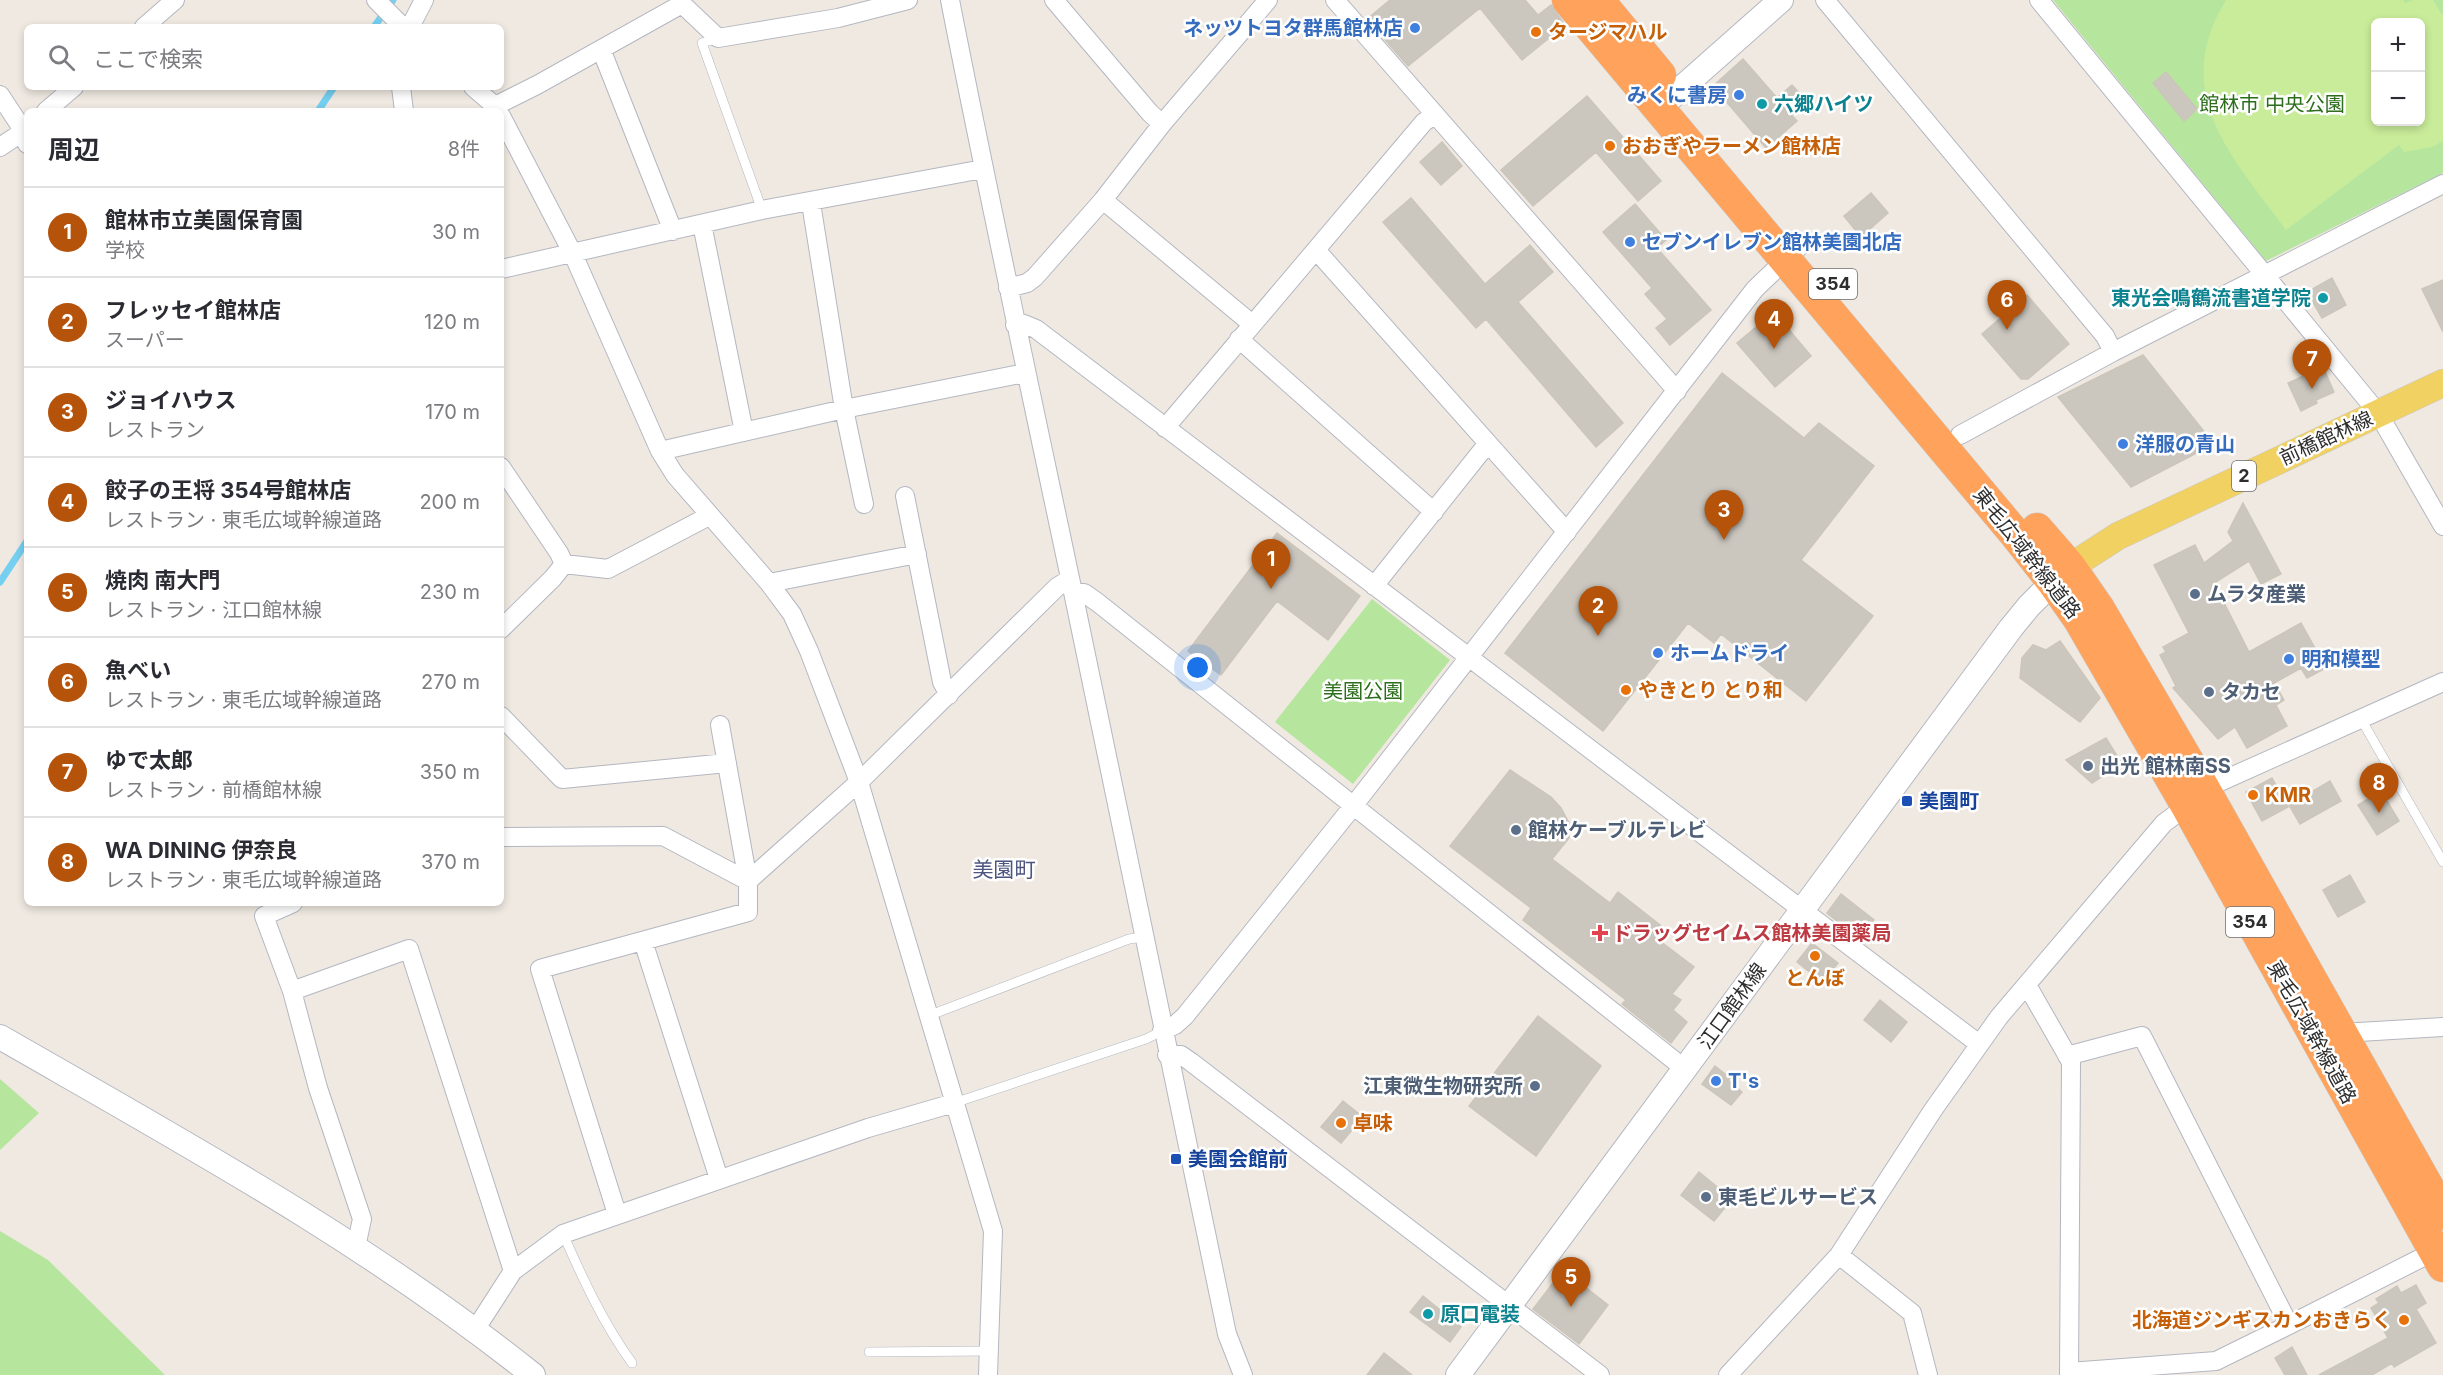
<!DOCTYPE html>
<html lang="ja">
<meta charset="utf-8">
<style>
body{margin:0;font-family:Inter,"Noto Sans JP",sans-serif;background:#f7f7f7;color:#2b2b33}
.controls{position:absolute;right:18px;top:18px;display:grid;overflow:hidden;border-radius:9px;box-shadow:0 3px 9px #0003}
.controls button{width:54px;height:54px;display:grid;place-items:center;padding:0;border:0;border-bottom:2px solid #e1e1e2;background:#fff;color:#2b2b33;font:30px sans-serif}
.you{position:absolute;left:1198px;top:668px;width:21px;height:21px;margin:-15px;border:4px solid #fff;border-radius:50%;background:#1a73e8;box-shadow:0 0 0 9px #1a73e833}
.badge{display:grid;place-items:center;width:39px;height:39px;border-radius:50%;background:#b45309;color:#fff;font-size:20px;font-weight:700}
.pin{position:absolute;translate:-50% -50px;filter:drop-shadow(0 2px 3px #0008)}
.pin::after{content:'';position:absolute;top:32px;width:21px;height:18px;background:inherit;clip-path:polygon(0 0,100% 0,50% 100%)}
.list{margin:0;padding:0;list-style:none}
h2{display:flex;justify-content:space-between;align-items:center;height:78px;margin:0;padding:0 24px;font-size:26px}
h2 small{font-size:20px;font-weight:400;color:#7c7c81}
.list li{display:grid;grid-template-columns:39px 1fr auto;gap:18px;align-items:center;box-sizing:border-box;height:90px;padding:0 24px;border-top:2px solid #e1e1e2}
.list b{display:block;font-size:22px;white-space:nowrap}
.list p{margin:0;font-size:20px;white-space:nowrap;color:#7c7c81}
.list em{font-size:20px;font-style:normal;color:#7c7c81}
.icon{flex:none;width:33px;height:33px;fill:none;stroke:currentColor;stroke-width:2;stroke-linecap:round;stroke-linejoin:round}
.map{position:relative;flex:none;width:2443px;height:1375px;overflow:hidden}
.search{position:absolute;background:#fff;box-shadow:0 3px 9px #0003;left:24px;top:24px;width:480px;height:66px;display:flex;align-items:center;gap:15px;box-sizing:border-box;padding:0 21px;border-radius:9px;color:#7c7c81;font-size:22px}
.panel{position:absolute;background:#fff;box-shadow:0 3px 9px #0003;left:24px;top:108px;width:480px;height:798px;border-radius:9px}
.map>svg:first-child{display:block}
.green{fill:#b6e59e;fill-rule:evenodd}
.pitch{fill:#c9ec9a;fill-rule:evenodd}
.lines{fill:none;stroke-linecap:round;stroke-linejoin:round}
.stream{stroke:#75cff0;stroke-width:7}
.building{fill:#cbc7bf;stroke:#cbc5ba;stroke-width:1.5}
.lane-casing{stroke:#b4b7c1;stroke-width:10}
.street-casing{stroke:#b4b7c1;stroke-width:20}
.secondary-casing{stroke:#b4b7c1;stroke-width:26}
.primary-casing{stroke:#c9c9c9;stroke-width:28}
.highway-casing{stroke:#c9c9c9;stroke-width:33}
.lane{stroke:#fff;stroke-width:9}
.street{stroke:#fff;stroke-width:18}
.secondary{stroke:#fff;stroke-width:24}
.primary{stroke:#f2d163;stroke-width:27}
.highway{stroke:#ffa35c;stroke-width:32}
.shop-dot{fill:#3f7fe0;stroke:#fff;stroke-width:2}
.food-dot{fill:#e8710a;stroke:#fff;stroke-width:2}
.culture-dot{fill:#0f9aa8;stroke:#fff;stroke-width:2}
.service-dot{fill:#5c6f8a;stroke:#fff;stroke-width:2}
.transit-dot{fill:#1a4fb4;stroke:#fff;stroke-width:2}
.health-dot{fill:#e0444e;stroke:#fff;stroke-width:2}
.labels{text-anchor:middle;stroke-width:5;stroke-linejoin:round;paint-order:stroke}
.shield{fill:#fff;stroke:#6d6d6d;stroke-width:1.5}
.shield-label{font-size:18px;font-weight:bold;fill:#2e2e2e}
.shop-label{font-size:20px;font-weight:bold;fill:#366cbe;stroke:#fff;text-anchor:start}
.food-label{font-size:20px;font-weight:bold;fill:#c56008;stroke:#fff;text-anchor:start}
.culture-label{font-size:20px;font-weight:bold;fill:#0d838f;stroke:#fff;text-anchor:start}
.park-label{font-size:20px;fill:#2c6e1b;stroke:#fff}
.street-label{font-size:20px;fill:#2e2e2e;stroke:#fff}
.service-label{font-size:20px;font-weight:bold;fill:#4e5e75;stroke:#fff;text-anchor:start}
.transit-label{font-size:20px;font-weight:bold;fill:#164399;stroke:#fff;text-anchor:start}
.health-label{font-size:20px;font-weight:bold;fill:#be3a42;stroke:#fff;text-anchor:start}
.neighbourhood-label{font-size:21px;fill:#4d5680;stroke:#fff}
</style>
<div class="map">
<svg width="2443" height="1375" viewBox="0 0 2443 1375">
<rect width="100%" height="100%" fill="#efe9e1"/>
<path class="green" d="M2053 0H2443V173L2266 261ZM2376 22H2420V122H2376Z
M1372 599 1450 660 1353 784 1275 722Z
M0 1079 39 1113 0 1150Z
M0 1231 48 1260 165 1375H0Z"/>
<path class="pitch" d="M2226 0H2403L2405 3 2413 0H2433L2443 16V141L2432 147 2404 152 2399 145 2286 230C2232 156 2169 94 2226 0ZM2376 22H2420V122H2376Z"/>
<g class="lines">
<path class="stream" d="M374 27 393 0
M318 111 334 87
M0 582 27 541"/>
</g>
<path class="building" d="M1390 0H1525L1538 15 1551 5 1565 25 1522 60 1480 8 1408 66 1367 19Z
M1743 59 1777 98 1792 85 1803 97 1788 111 1797 121 1766 148 1713 86Z
M2166 72 2197 109 2184 121 2153 83Z
M1587 96 1661 181 1638 201 1596 152 1533 206 1501 170Z
M1442 142 1462 166 1441 185 1420 162Z
M1871 193 1888 213 1861 237 1844 216Z
M1411 198 1485 284 1530 245 1553 272 1518 302 1623 423 1596 447 1486 319 1476 328 1383 222Z
M1635 204 1666 240 1657 248 1711 310 1670 345 1656 328 1667 319 1645 294 1652 288 1603 232Z
M2332 278 2346 305 2322 318 2307 292Z
M2443 280V332L2422 289Z
M2027 295 2069 344 2028 379H2021L1982 334Z
M1774 312 1811 356 1775 387 1737 343Z
M2143 355 2214 444 2131 487 2058 397Z
M2323 367 2334 392 2316 400 2317 403 2301 411 2288 383Z
M1722 373 1804 438 1819 423 1874 466 1801 560 1873 616 1806 701 1721 634 1714 643 1688 623 1603 731 1505 653Z
M2243 503 2281 574 2261 584 2249 561 2214 583 2249 652 2301 623 2326 668 2307 678 2301 668 2274 683 2284 700 2276 705 2287 726 2247 748 2235 727 2218 739 2173 688 2176 686 2160 655 2166 652 2163 647 2189 633 2154 565 2195 545 2204 563 2233 541 2228 532Z
M1277 533 1360 596 1328 640 1277 601 1221 675 1188 651Z
M2060 641 2100 698 2080 722 2020 678 2022 658 2033 645 2046 650Z
M2106 738 2122 764 2092 783 2066 760Z
M1510 770 1551 797 1561 808 1569 823V838L1552 859 1610 903 1618 892 1664 928 1656 938 1694 967 1672 994 1681 1000 1673 1010 1687 1022 1671 1043 1622 1004 1626 1000 1523 920 1531 908 1450 846Z
M2272 778 2288 807 2262 821 2246 792Z
M2330 781 2341 801 2300 824 2289 805Z
M2381 791 2399 821 2377 835 2358 805Z
M2350 875 2365 902 2338 917 2323 890Z
M1841 894 1874 920 1860 939 1827 913Z
M1812 943 1838 963 1822 982 1797 962Z
M1880 1000 1907 1022 1891 1042 1864 1020Z
M1538 1016 1601 1066 1536 1156 1469 1106Z
M1715 1066 1730 1078 1728 1080 1742 1092 1731 1105 1702 1084Z
M1343 1101 1363 1117 1341 1143 1321 1127Z
M1699 1172 1732 1199 1714 1221 1681 1195Z
M1563 1270 1608 1305 1579 1344 1533 1309Z
M2416 1285 2426 1303 2416 1309 2436 1343 2394 1367 2392 1363 2372 1375H2319L2388 1338 2371 1308 2379 1303 2376 1299 2397 1286 2401 1293Z
M1423 1296 1461 1327 1450 1342 1410 1312Z
M2292 1347 2307 1375H2285L2275 1358Z
M1384 1353 1412 1375H1367Z"/>
<g class="lines">
<defs>
<path id="lane" d="M718 38 702 43 762 210
M2361 719 2443 862
M928 1016 1129 939 1144 937
M954 1103 1146 1039 1162 1031
M563 1234C583 1279 603 1323 632 1363
M869 1352 988 1351"/>
<path id="street" d="M376 0 403 27
M950 0C989 199 1032 398 1074 597 1125 842 1175 1088 1227 1334L1243 1375
M1054 0 1150 113 1162 124
M1335 0 1677 391
M1825 0 2105 336 2113 352
M2039 0 2378 413 2443 526
M144 27 175 0
M410 27 424 0
M601 49 673 231
M401 87 404 111
M473 87 495 106 498 111
M0 95 19 124 27 144
M495 106 537 85 682 4 718 38 838 18 908 0
M46 111 74 87
M501 116 573 254 660 451 675 475 769 583 792 614 809 651 859 782 993 1231 988 1375
M0 147 27 129
M1103 200 1252 324
M811 203 844 409 864 504
M702 224 744 432
M1316 250 1567 532
M501 269 762 210 983 169
M1008 288 1027 283 1035 277 1103 200 1162 124 1268 0
M1015 325 1024 324 1036 329 1979 1044
M1239 339 1434 512
M1165 428 1424 122 1435 115
M1960 435 2113 352 2443 184
M660 451 844 409 1025 373
M501 467 559 553 564 564
M905 496 942 682 949 695
M564 564 608 569 709 516
M769 583 917 554
M1374 586 1488 443
M1073 593H1084L1097 602 1685 1069
M501 629 553 578 564 564
M501 716 562 779 727 763
M501 837 663 836 748 881
M748 881 859 782 1057 587 1070 579
M293 903 264 916 292 991 318 1088 362 1219 356 1247
M643 941 719 1179
M2027 985 2071 1062 2069 1375
M292 991 409 949 513 1271
M1162 1031 1175 1025 1185 1016 1354 805 1755 289 1801 245
M2342 1033 2443 1027
M1167 1055H1181L1191 1062 1600 1375
M2067 1056 2142 1036 2289 1325 2435 1251
M617 1214 540 969 748 912V881L720 725
M1839 1255 1912 1313 1928 1375
M475 1330 513 1271 563 1234 868 1128 954 1103
M2069 1372 2216 1361 2289 1325
M1728 1375 1839 1255 1933 1110 1999 1017 2164 823 2187 806 2204 789 2443 682"/>
<path id="secondary" d="M1659 108 1781 0
M0 1037C183 1142 368 1243 533 1375
M1458 1375 2011 628 2029 606 2053 582"/>
<path id="primary" d="M2054 581 2070 567 2118 536 2443 383"/>
<path id="highway" d="M1568 0 2016 535 2053 582 2079 619 2187 806 2443 1266
M1598 0 1660 75
M2037 529 2070 567 2099 609 2204 789 2443 1214"/>
</defs>
<use href="#lane" class="lane-casing"/>
<use href="#street" class="street-casing"/>
<use href="#secondary" class="secondary-casing"/>
<use href="#primary" class="primary-casing"/>
<use href="#highway" class="highway-casing"/>
<use href="#lane" class="lane"/>
<use href="#street" class="street"/>
<use href="#secondary" class="secondary"/>
<use href="#primary" class="primary"/>
<use href="#highway" class="highway"/>
</g>
<g class="shop-dot">
<circle cx="1415" cy="28" r="6"/>
<circle cx="1739" cy="95" r="6"/>
<circle cx="1630" cy="242" r="6"/>
<circle cx="2123" cy="444" r="6"/>
<circle cx="1658" cy="653" r="6"/>
<circle cx="2289" cy="659" r="6"/>
<circle cx="1716" cy="1081" r="6"/>
</g>
<g class="food-dot">
<circle cx="1536" cy="32" r="6"/>
<circle cx="1610" cy="146" r="6"/>
<circle cx="1626" cy="690" r="6"/>
<circle cx="2253" cy="795" r="6"/>
<circle cx="1815" cy="956" r="6"/>
<circle cx="1341" cy="1123" r="6"/>
<circle cx="2404" cy="1320" r="6"/>
</g>
<g class="culture-dot">
<circle cx="1762" cy="104" r="6"/>
<circle cx="2323" cy="298" r="6"/>
<circle cx="1428" cy="1314" r="6"/>
</g>
<g class="service-dot">
<circle cx="2195" cy="594" r="6"/>
<circle cx="2209" cy="692" r="6"/>
<circle cx="2088" cy="766" r="6"/>
<circle cx="1516" cy="830" r="6"/>
<circle cx="1535" cy="1086" r="6"/>
<circle cx="1706" cy="1197" r="6"/>
</g>
<g class="transit-dot">
<rect x="1901" y="795" width="12" height="12" rx="3"/>
<rect x="1170" y="1153" width="12" height="12" rx="3"/>
</g>
<path class="health-dot" d="M1597 924h6v6h6v6h-6v6h-6v-6h-6v-6h6z"/>
<g class="labels">
<g class="shield">
<rect x="1809" y="269" width="48" height="30" rx="4.5"/>
<rect x="2232" y="461" width="24" height="30" rx="4.5"/>
<rect x="2226" y="907" width="48" height="30" rx="4.5"/>
</g>
<g class="shield-label">
<text x="1833" y="290">354</text>
<text x="2244" y="482">2</text>
<text x="2250" y="928">354</text>
</g>
<g class="shop-label">
<text x="1403" y="35" text-anchor="end">ネッツトヨタ群馬館林店</text>
<text x="1727" y="102" text-anchor="end">みくに書房</text>
<text x="1642" y="249">セブンイレブン館林美園北店</text>
<text x="2135" y="451">洋服の青山</text>
<text x="1670" y="660">ホームドライ</text>
<text x="2301" y="666">明和模型</text>
<text x="1728" y="1088">T's</text>
</g>
<g class="food-label">
<text x="1548" y="39">タージマハル</text>
<text x="1622" y="153">おおぎやラーメン館林店</text>
<text x="1638" y="697">やきとり とり和</text>
<text x="2265" y="802">KMR</text>
<text x="1815" y="985" text-anchor="middle">とんぼ</text>
<text x="1353" y="1130">卓味</text>
<text x="2392" y="1327" text-anchor="end">北海道ジンギスカンおきらく</text>
</g>
<g class="culture-label">
<text x="1774" y="111">六郷ハイツ</text>
<text x="2311" y="305" text-anchor="end">東光会鳴鶴流書道学院</text>
<text x="1440" y="1321">原口電装</text>
</g>
<g class="park-label">
<text x="2272" y="111">館林市 中央公園</text>
<text x="1363" y="698">美園公園</text>
</g>
<g class="street-label">
<text transform="translate(2326 438) rotate(-25)" y="7">前橋館林線</text>
<text transform="translate(2027 553) rotate(52)" y="7">東毛広域幹線道路</text>
<text transform="translate(1732 1006) rotate(-54)" y="7">江口館林線</text>
<text transform="translate(2312 1032) rotate(61)" y="7">東毛広域幹線道路</text>
</g>
<g class="service-label">
<text x="2207" y="601">ムラタ産業</text>
<text x="2221" y="699">タカセ</text>
<text x="2100" y="773">出光 館林南SS</text>
<text x="1528" y="837">館林ケーブルテレビ</text>
<text x="1523" y="1093" text-anchor="end">江東微生物研究所</text>
<text x="1718" y="1204">東毛ビルサービス</text>
</g>
<g class="transit-label">
<text x="1919" y="808">美園町</text>
<text x="1188" y="1166">美園会館前</text>
</g>
<g class="health-label">
<text x="1612" y="940">ドラッグセイムス館林美園薬局</text>
</g>
<g class="neighbourhood-label">
<text x="1004" y="877">美園町</text>
</g>
</g>
</svg>
<div class="controls">
<button>+</button>
<button>−</button>
</div>
<div class="you"></div>
<div class="pin badge" style="left:1271px;top:589px">1</div>
<div class="pin badge" style="left:1598px;top:636px">2</div>
<div class="pin badge" style="left:1724px;top:540px">3</div>
<div class="pin badge" style="left:1774px;top:349px">4</div>
<div class="pin badge" style="left:1571px;top:1307px">5</div>
<div class="pin badge" style="left:2007px;top:330px">6</div>
<div class="pin badge" style="left:2312px;top:389px">7</div>
<div class="pin badge" style="left:2379px;top:813px">8</div>
<div class="search"><svg class="icon" aria-label="search" viewBox="0 0 24 24"><circle cx="10" cy="10" r="6"/><path d="M15 15l6 6"/></svg>ここで検索</div>
<section class="panel">
<h2>周辺<small>8件</small></h2>
<ul class="list">
<li><span class="badge">1</span><div><b>館林市立美園保育園</b><p>学校</p></div><em>30 m</em></li>
<li><span class="badge">2</span><div><b>フレッセイ館林店</b><p>スーパー</p></div><em>120 m</em></li>
<li><span class="badge">3</span><div><b>ジョイハウス</b><p>レストラン</p></div><em>170 m</em></li>
<li><span class="badge">4</span><div><b>餃子の王将 354号館林店</b><p>レストラン · 東毛広域幹線道路</p></div><em>200 m</em></li>
<li><span class="badge">5</span><div><b>焼肉 南大門</b><p>レストラン · 江口館林線</p></div><em>230 m</em></li>
<li><span class="badge">6</span><div><b>魚べい</b><p>レストラン · 東毛広域幹線道路</p></div><em>270 m</em></li>
<li><span class="badge">7</span><div><b>ゆで太郎</b><p>レストラン · 前橋館林線</p></div><em>350 m</em></li>
<li><span class="badge">8</span><div><b>WA DINING 伊奈良</b><p>レストラン · 東毛広域幹線道路</p></div><em>370 m</em></li>
</ul>
</section>
</div>
